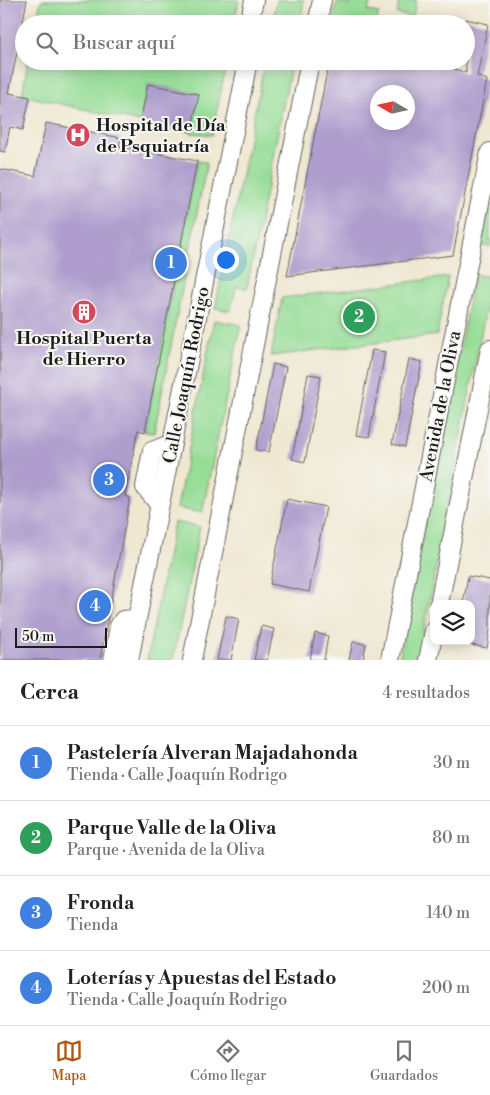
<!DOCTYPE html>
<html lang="es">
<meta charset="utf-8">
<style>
body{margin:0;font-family:"Libre Bodoni",serif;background:#f6f6f6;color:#222}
.controls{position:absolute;right:15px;bottom:15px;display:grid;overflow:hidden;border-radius:10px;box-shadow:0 2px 12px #0003}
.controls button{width:45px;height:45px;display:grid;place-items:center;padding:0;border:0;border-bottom:1px solid #e0e0e0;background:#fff;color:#222;font:25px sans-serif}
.compass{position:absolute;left:370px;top:85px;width:45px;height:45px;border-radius:50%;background:#fff;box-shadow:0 2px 12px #0003;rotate:279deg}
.scale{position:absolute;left:15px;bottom:12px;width:92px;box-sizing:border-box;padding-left:5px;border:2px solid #1c1c1c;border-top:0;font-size:14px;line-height:18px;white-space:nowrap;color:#1c1c1c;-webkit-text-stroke:4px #f6f6f2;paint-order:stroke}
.you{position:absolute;left:225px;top:259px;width:18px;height:18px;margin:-12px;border:4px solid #fff;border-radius:50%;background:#1a73e8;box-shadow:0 0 0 8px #1a73e833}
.badge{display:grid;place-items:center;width:32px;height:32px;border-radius:50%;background:#b45309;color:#fff;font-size:16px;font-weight:700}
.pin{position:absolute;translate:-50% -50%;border:2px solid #fff;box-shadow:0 1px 5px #0006}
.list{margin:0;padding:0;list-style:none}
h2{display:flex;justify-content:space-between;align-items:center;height:65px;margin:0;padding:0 20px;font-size:21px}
h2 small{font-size:16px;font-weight:400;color:#767676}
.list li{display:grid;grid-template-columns:32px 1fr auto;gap:15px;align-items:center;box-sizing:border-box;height:75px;padding:0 20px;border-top:1px solid #e0e0e0}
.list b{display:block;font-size:19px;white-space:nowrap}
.list p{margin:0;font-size:16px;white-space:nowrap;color:#767676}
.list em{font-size:16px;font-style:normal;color:#767676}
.icon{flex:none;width:28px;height:28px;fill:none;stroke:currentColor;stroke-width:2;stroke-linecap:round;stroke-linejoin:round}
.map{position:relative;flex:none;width:490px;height:660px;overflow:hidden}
.search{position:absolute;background:#fff;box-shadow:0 2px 12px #0003;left:15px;right:15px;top:15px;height:55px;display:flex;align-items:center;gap:12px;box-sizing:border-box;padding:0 18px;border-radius:28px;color:#767676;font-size:19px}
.sheet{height:365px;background:#fff}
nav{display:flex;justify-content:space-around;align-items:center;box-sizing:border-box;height:70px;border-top:1px solid #e0e0e0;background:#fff;font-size:14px;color:#767676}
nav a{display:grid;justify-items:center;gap:2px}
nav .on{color:#b45309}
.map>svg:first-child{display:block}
.green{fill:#97dd97;stroke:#5a7c5a}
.building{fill:#ae9dcd;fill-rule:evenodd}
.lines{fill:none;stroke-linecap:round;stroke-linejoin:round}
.minor-casing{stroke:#66635b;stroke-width:20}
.minor{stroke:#fff;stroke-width:18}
.labels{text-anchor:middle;stroke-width:4;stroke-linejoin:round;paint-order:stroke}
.poi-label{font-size:18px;font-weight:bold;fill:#1c1c1c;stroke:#f6f6f2;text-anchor:start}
.street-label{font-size:18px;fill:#1c1c1c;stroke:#f6f6f2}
</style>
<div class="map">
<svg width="490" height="660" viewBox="0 0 490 660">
<rect width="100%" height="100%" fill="#f6f6f2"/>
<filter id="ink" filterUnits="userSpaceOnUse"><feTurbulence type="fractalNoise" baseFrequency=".02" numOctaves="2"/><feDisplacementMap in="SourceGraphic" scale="10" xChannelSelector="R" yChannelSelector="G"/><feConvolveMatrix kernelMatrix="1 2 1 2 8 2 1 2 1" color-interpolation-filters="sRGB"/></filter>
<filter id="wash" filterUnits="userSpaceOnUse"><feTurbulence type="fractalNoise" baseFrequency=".0096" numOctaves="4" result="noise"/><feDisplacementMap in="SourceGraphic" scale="20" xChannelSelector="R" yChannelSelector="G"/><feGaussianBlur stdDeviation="1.12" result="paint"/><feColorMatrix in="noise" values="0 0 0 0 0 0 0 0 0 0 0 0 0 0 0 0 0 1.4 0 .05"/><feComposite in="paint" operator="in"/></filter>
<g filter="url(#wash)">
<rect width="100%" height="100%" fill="#efe7d0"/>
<path class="green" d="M41 0H239L234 24H36Z
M277 0H304L300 24H272Z
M351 0 370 2 368 11 379 13 376 24H341L333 21 337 2 350 5Z
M399 0H416L413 17 397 14Z
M28 61H227L212 135 191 133 198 94 148 84 140 122 22 95Z
M265 61H292L247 288 236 287 231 311 215 308Z
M197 161 207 162 154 433 145 432Z
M490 199V247L481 245Z
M474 274 490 277V287L418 660H399Z
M448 277 437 335 271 356 282 298Z
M214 320 241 325 202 513 177 508Z
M174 522 200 527 173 660H147Z"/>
<g id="blocks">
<path class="building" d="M0 0H27L9 93 30 97 23 130 10 127 5 152 0 151Z
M466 19 488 24 477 76 487 80 453 255 287 276 329 61H432L466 73ZM378 92H408V122H378Z
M148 84 199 94 191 132 140 122Z
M46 123 121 138 119 146 197 161 145 432 138 430 125 496 130 498 100 660H0V169L35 176Z
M372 350 385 352 369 437 356 435Z
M409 359 422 362 405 447 392 444Z
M273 364 286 367 269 452 256 450Z
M308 374 321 376 305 462 292 459Z
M287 499 326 507 309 592 270 584Z
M468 576 490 580V629L487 648 471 645V604H463Z
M226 616 239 619 231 660H217Z
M261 626 274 629 267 660H254Z
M315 633 328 636 324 660H310Z
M353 642 366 644 363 660H349Z"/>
</g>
</g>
<g filter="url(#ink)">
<use href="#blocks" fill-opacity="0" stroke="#66635b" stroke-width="1"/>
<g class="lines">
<defs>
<path id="minor" d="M249 24 254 0
M317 24 322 0
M157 502 145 487 152 451 168 445
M439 604 490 349
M113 660 119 626 123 620 133 619
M129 660 248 61
M192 660 310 61
M390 660 490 152
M428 660 434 631"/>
</defs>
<use href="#minor" class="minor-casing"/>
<use href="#minor" class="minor"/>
</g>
</g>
<defs>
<symbol id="hospital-disc" viewBox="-11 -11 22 22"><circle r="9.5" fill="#d1495b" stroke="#f6f6f2"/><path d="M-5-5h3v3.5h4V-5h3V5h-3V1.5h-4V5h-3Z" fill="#fff"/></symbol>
<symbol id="building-disc" viewBox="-11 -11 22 22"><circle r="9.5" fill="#d1495b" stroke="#f6f6f2"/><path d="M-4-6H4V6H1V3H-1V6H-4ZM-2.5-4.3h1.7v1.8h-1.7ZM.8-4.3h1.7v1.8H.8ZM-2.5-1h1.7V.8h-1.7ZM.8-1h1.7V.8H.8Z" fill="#fff"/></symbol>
</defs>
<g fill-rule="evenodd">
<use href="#hospital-disc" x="64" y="121" width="28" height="28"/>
<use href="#building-disc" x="70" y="298" width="28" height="28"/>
</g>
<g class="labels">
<g class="poi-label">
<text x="96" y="131">Hospital de Día<tspan x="96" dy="21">de Psquiatría</tspan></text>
<text x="84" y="344" text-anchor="middle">Hospital Puerta<tspan x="84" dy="21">de Hierro</tspan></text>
</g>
<g class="street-label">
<text transform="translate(186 375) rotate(-79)" y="6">Calle Joaquín Rodrigo</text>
<text transform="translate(440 406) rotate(-79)" y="6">Avenida de la Oliva</text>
</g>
</g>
</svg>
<div class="controls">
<button><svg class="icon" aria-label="layers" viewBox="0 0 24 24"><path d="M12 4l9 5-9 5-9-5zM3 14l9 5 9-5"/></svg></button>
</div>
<svg class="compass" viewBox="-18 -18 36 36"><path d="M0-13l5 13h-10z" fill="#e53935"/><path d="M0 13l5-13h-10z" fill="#767676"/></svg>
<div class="scale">50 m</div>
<div class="you"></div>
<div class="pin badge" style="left:171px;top:263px;background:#3f7fe0">1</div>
<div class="pin badge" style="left:359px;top:317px;background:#2e9e5b">2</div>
<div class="pin badge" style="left:109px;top:480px;background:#3f7fe0">3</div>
<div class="pin badge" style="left:95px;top:606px;background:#3f7fe0">4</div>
<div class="search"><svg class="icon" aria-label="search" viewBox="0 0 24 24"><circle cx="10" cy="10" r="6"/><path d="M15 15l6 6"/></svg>Buscar aquí</div>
</div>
<section class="sheet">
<h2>Cerca<small>4 resultados</small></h2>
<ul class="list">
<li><span class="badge" style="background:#3f7fe0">1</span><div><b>Pastelería Alveran Majadahonda</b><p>Tienda · Calle Joaquín Rodrigo</p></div><em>30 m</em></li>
<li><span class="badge" style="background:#2e9e5b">2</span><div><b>Parque Valle de la Oliva</b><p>Parque · Avenida de la Oliva</p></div><em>80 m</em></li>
<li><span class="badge" style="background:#3f7fe0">3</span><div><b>Fronda</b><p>Tienda</p></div><em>140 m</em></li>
<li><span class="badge" style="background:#3f7fe0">4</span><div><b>Loterías y Apuestas del Estado</b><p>Tienda · Calle Joaquín Rodrigo</p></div><em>200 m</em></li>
</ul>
</section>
<nav>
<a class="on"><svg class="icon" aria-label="map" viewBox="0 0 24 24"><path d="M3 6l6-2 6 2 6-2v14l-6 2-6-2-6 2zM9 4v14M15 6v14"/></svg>Mapa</a>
<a><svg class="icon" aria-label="directions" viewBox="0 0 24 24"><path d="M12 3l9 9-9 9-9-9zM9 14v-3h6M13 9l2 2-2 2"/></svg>Cómo llegar</a>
<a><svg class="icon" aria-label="saved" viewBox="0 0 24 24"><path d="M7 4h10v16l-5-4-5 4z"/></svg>Guardados</a>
</nav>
